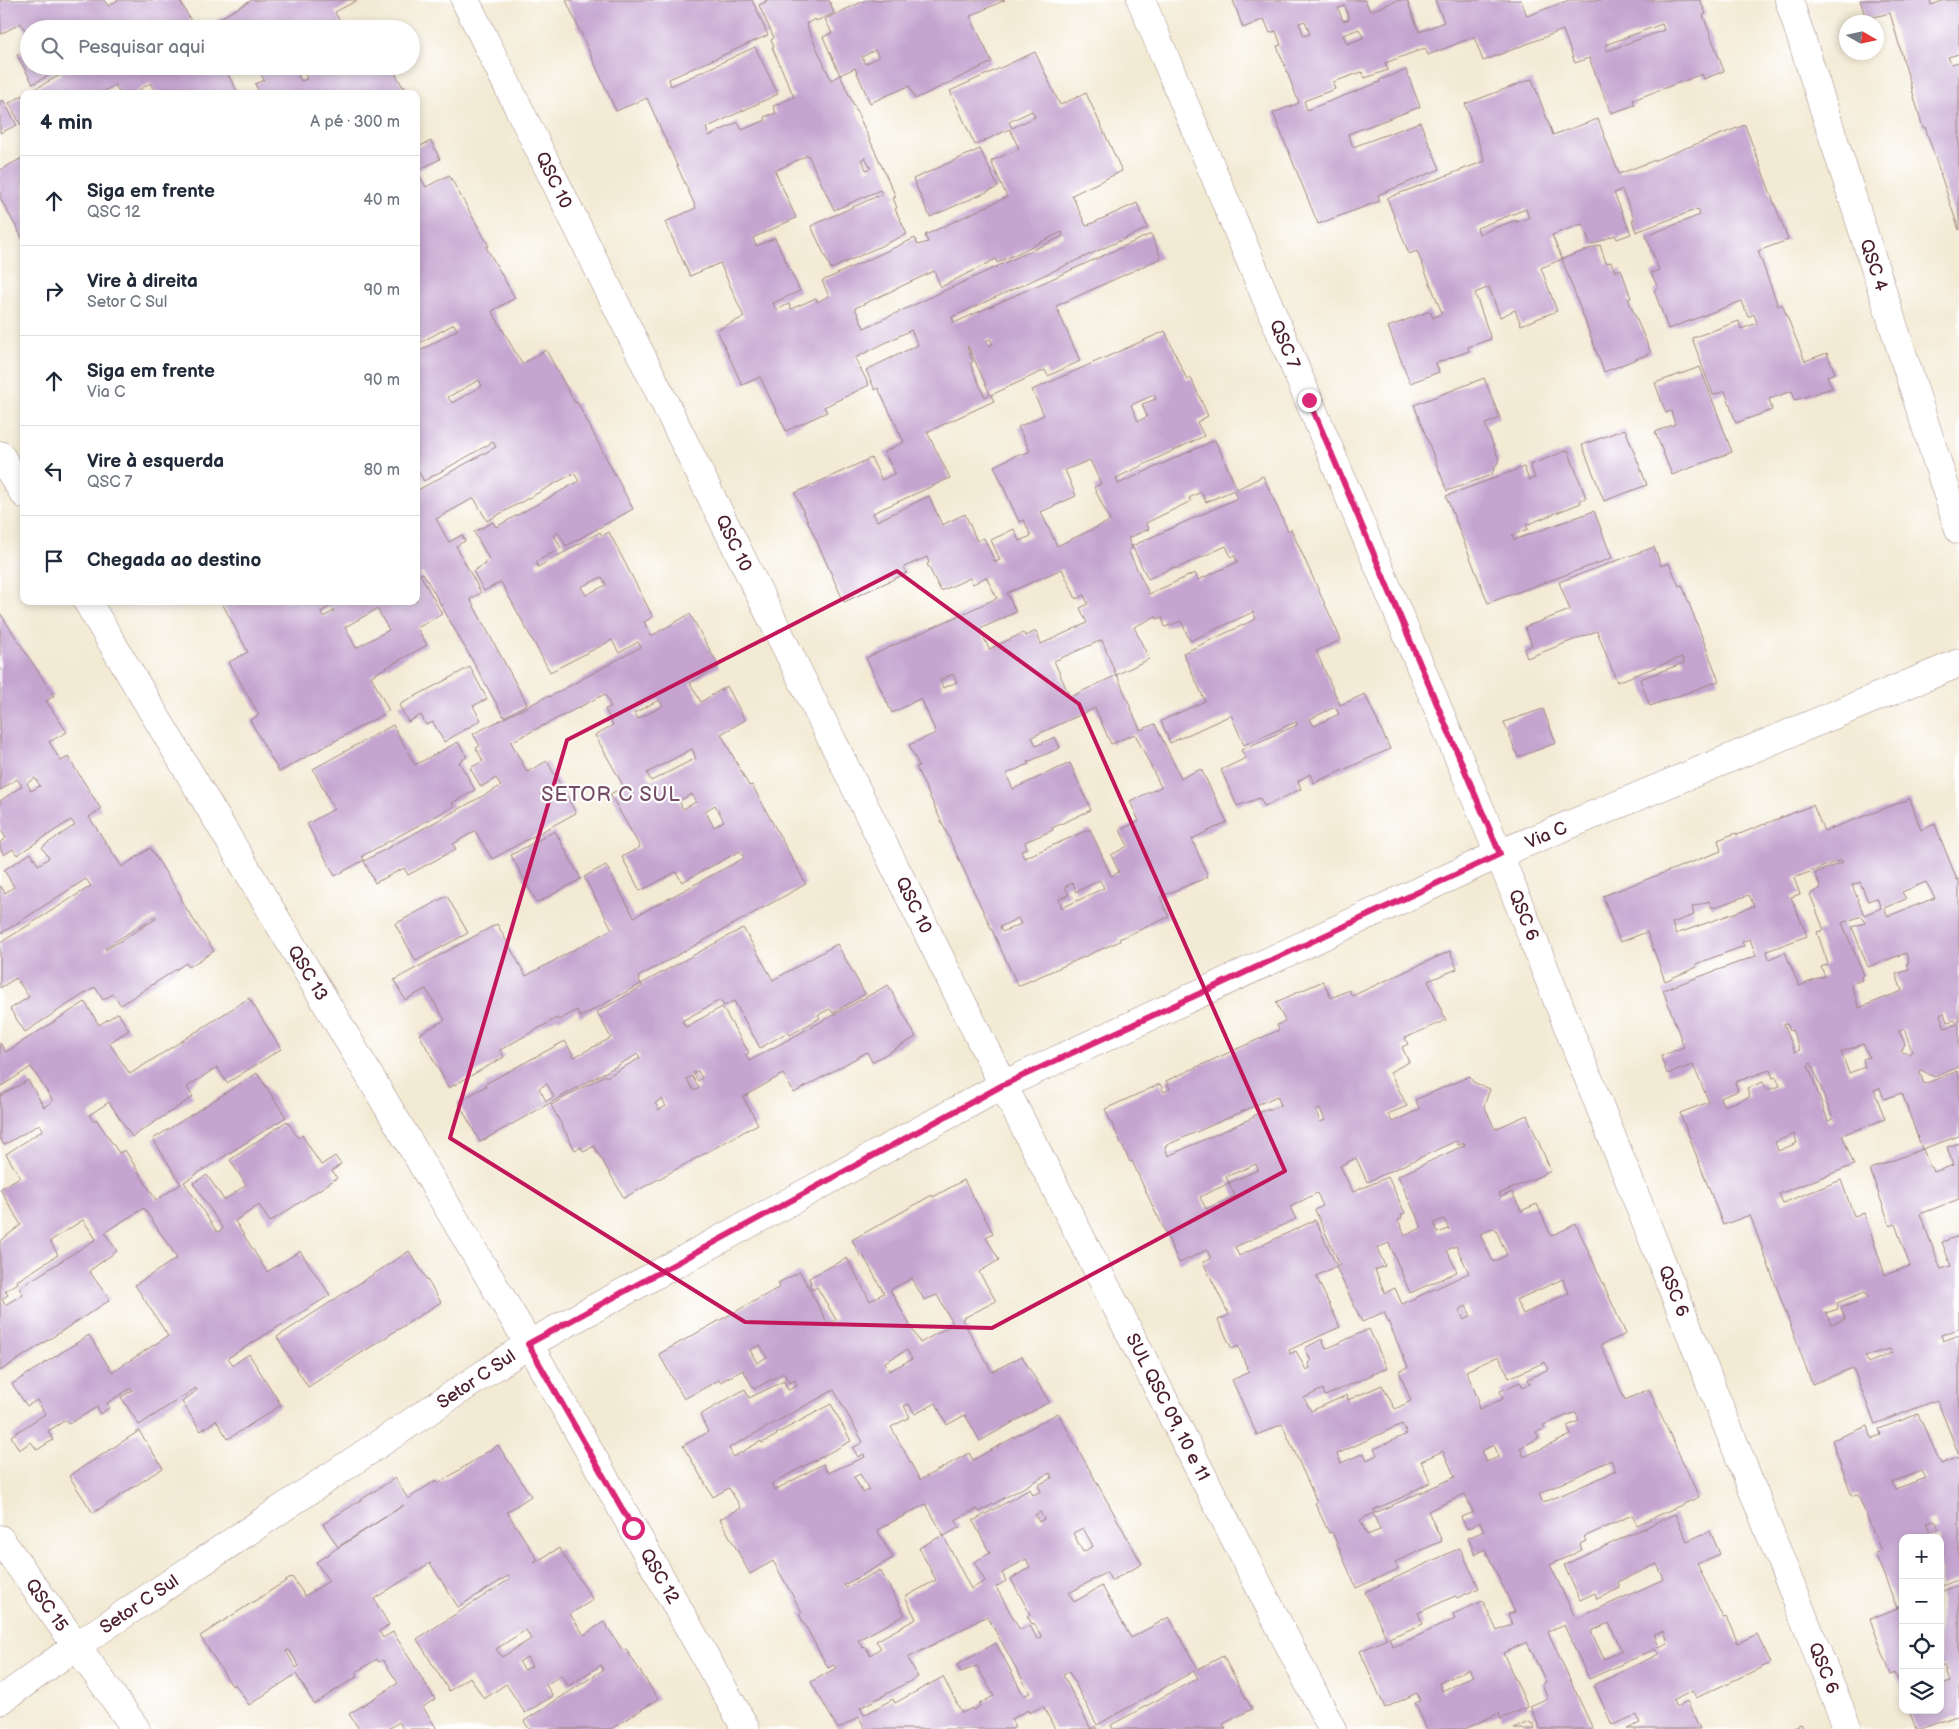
<!DOCTYPE html>
<html lang="pt">
<meta charset="utf-8">
<style>
body{margin:0;font-family:"Balsamiq Sans",sans-serif;background:#f2f2f3;color:#1f2937}
.controls{position:absolute;right:15px;bottom:15px;display:grid;overflow:hidden;border-radius:10px;box-shadow:0 2px 8px #0003}
.controls button{width:45px;height:45px;display:grid;place-items:center;padding:0;border:0;border-bottom:1px solid #e0e1e3;background:#fff;color:#1f2937;font:25px sans-serif}
.compass{position:absolute;left:1839px;top:15px;width:45px;height:45px;border-radius:50%;background:#fff;box-shadow:0 2px 8px #0003;rotate:99deg}
.stop{position:absolute;width:15px;height:15px;margin:-11px;border:4px solid #db2777;border-radius:50%;background:#fff}
.stop.end{background:#db2777;border-color:#fff;box-shadow:0 1px 5px #0008}
.list{margin:0;padding:0;list-style:none}
h2{display:flex;justify-content:space-between;align-items:center;height:65px;margin:0;padding:0 20px;font-size:21px}
h2 small{font-size:16px;font-weight:400;color:#747a83}
.list li{display:grid;grid-template-columns:32px 1fr auto;gap:15px;align-items:center;box-sizing:border-box;height:90px;padding:0 20px;border-top:1px solid #e0e1e3}
.list b{display:block;font-size:19px;white-space:nowrap}
.list p{margin:0;font-size:16px;white-space:nowrap;color:#747a83}
.list em{font-size:16px;font-style:normal;color:#747a83}
.icon{flex:none;width:28px;height:28px;fill:none;stroke:currentColor;stroke-width:2;stroke-linecap:round;stroke-linejoin:round}
.map{position:relative;flex:none;width:1959px;height:1729px;overflow:hidden}
.search{position:absolute;background:#fff;box-shadow:0 2px 8px #0003;left:20px;top:20px;width:400px;height:55px;display:flex;align-items:center;gap:12px;box-sizing:border-box;padding:0 18px;border-radius:28px;color:#747a83;font-size:19px}
.panel{position:absolute;background:#fff;box-shadow:0 2px 8px #0003;left:20px;top:90px;width:400px;height:515px;border-radius:10px}
.map>svg:first-child{display:block}
.building{fill:#c5a5d0;fill-rule:evenodd}
.lines{fill:none;stroke-linecap:round;stroke-linejoin:round}
.minor-casing{stroke:#9e8480;stroke-width:29}
.minor{stroke:#fff;stroke-width:28}
.route{stroke:#db2777;stroke-width:6}
.marked{fill:none;stroke:#c2185b;stroke-width:4;stroke-linejoin:round}
.labels{text-anchor:middle;stroke-width:4.5;stroke-linejoin:round;paint-order:stroke}
.street-label{font-size:18px;fill:#4a1f2b;stroke:#fff}
.quarter-label{font-size:20px;letter-spacing:1px;fill:#754e65;stroke:#fff}
</style>
<div class="map">
<svg width="1959" height="1729" viewBox="0 0 1959 1729">
<rect width="100%" height="100%" fill="#fff"/>
<filter id="ink" filterUnits="userSpaceOnUse"><feTurbulence type="fractalNoise" baseFrequency=".02" numOctaves="2"/><feDisplacementMap in="SourceGraphic" scale="10" xChannelSelector="R" yChannelSelector="G"/><feConvolveMatrix kernelMatrix="1 2 1 2 8 2 1 2 1" color-interpolation-filters="sRGB"/></filter>
<filter id="wash" filterUnits="userSpaceOnUse"><feTurbulence type="fractalNoise" baseFrequency=".0096" numOctaves="4" result="noise"/><feDisplacementMap in="SourceGraphic" scale="20" xChannelSelector="R" yChannelSelector="G"/><feGaussianBlur stdDeviation="1.12" result="paint"/><feColorMatrix in="noise" values="0 0 0 0 0 0 0 0 0 0 0 0 0 0 0 0 0 1.4 0 .05"/><feComposite in="paint" operator="in"/></filter>
<g filter="url(#wash)">
<rect width="100%" height="100%" fill="#f3ead4"/>
<g id="blocks">
<path class="building" d="M0 0H104L108 6 118 0H183L180 1 191 21 176 29H173L171 25 166 29H29V38L21 23 1 34Z
M252 0H358L335 12 344 29H201Z
M566 0H752L768 35 669 79 671 86 755 47 778 94 706 128 709 136 738 122 742 130 766 120 764 117 776 113 773 106 794 97 772 47 774 46 771 40 774 38 759 5 766 2 765 0H829L834 13 816 21 815 19 806 24 831 80 840 75 896 197 893 198 897 208 895 209 907 234 831 269 811 226 882 194 880 190 834 210 808 155 775 171 796 218 753 238 756 246 775 238 800 291 773 303 776 310 789 304 791 309 816 298 817 302 829 296 822 281 915 238 918 245 928 242 925 235 1007 197 991 161 1019 149 1010 129 975 145 950 91 1035 52 1060 105 1086 93 1122 171 1072 195 1086 226 1137 203 1148 228 952 317 954 323 1151 234 1161 258 1056 306 1080 361 1048 376 1045 370 991 395 994 401 927 432 950 478 873 513 877 521 929 496 942 525 965 514 977 541 984 538 995 562 1000 560 991 540 1014 529 1019 541 1031 536 1024 520 1019 522 994 466 1021 453 1022 455 1030 451 1018 427 1044 415 1032 390 1165 331 1187 380 1191 378 1208 416 1197 422 1204 436 1116 478 1118 484 1215 440 1237 489 1263 476 1288 531 1291 529 1341 640 1316 651 1340 705 1365 694 1390 749 1314 783 1310 774 1298 781 1301 789 1270 804 1264 806 1260 798 1237 806 1221 770 1246 758 1241 750 1297 725 1296 722 1244 745 1231 715 1170 743 1161 721 1205 701 1183 653 1256 619 1253 612 1190 641 1181 621 1165 627 1162 617 1157 619 1156 616 1134 627 1149 659 1116 675 1102 640 1054 661 1070 697 1117 675 1140 730 1155 724 1181 778 1201 769 1227 822 1192 839 1208 877 1160 897 1169 917 1119 939 1120 941 1018 986 916 767 919 766 909 745 936 733 921 698 892 713 866 658 997 598 986 577 973 584 970 578 941 591 927 564 929 563 927 557 904 567 907 573 844 602 795 493 871 458 882 480 895 473 884 452 904 442 878 388 875 390 866 370 918 345 911 330 855 358 869 385 824 407 827 412 786 431 760 377 742 385 717 330 744 317 720 263 690 276 665 222 696 208 647 98 616 111ZM1032 111 1035 117 1012 128 1009 122ZM865 157 871 168 866 170 862 159ZM1062 232 1063 236 864 328 855 308 934 271 941 287 996 259 997 263ZM990 339 993 344 989 346 986 341ZM968 346 990 394 985 397 970 363 973 362 967 347ZM1154 395 1156 399 1142 404 1147 417 1138 421 1131 405ZM1090 460 1101 484 1094 487 1110 521 1057 546 1041 512 1076 496 1065 470ZM1234 490 1238 498 1132 546 1148 579 1174 567 1175 569 1226 546 1231 557 1234 555 1238 562 1198 580 1195 573 1149 594 1128 550 1132 548 1128 538 1149 529 1146 523 1191 501 1189 498 1201 492 1206 502ZM1062 569 1076 599 1084 595 1088 604 1080 608 1087 623 1041 644 1036 631 1026 636 1023 633 989 649 980 629 1016 612 1007 593ZM953 674 957 682 943 688 940 680ZM1335 707 1339 714 1314 726 1310 719ZM1095 708 1111 744 1135 734 1161 787 1130 801 1139 821 1120 830 1128 846 1111 855 1119 872 1111 876 1090 829 1024 858 1021 851 1027 848 1025 842 1053 830 1052 828 1091 810 1070 763 1013 789 1006 774 1029 764 1028 762 1060 748 1055 737 1036 746 1032 737ZM1100 880 1104 888 1062 908 1059 899 1069 895 1065 887 1073 883 1076 892ZM1018 918 1021 924 1002 932 1000 927Z
M866 0H1005L970 16 992 62 915 99 909 86 870 103 855 68 840 75 823 37 832 33 825 19ZM875 50 879 57 865 64 862 57Z
M1233 0H1365L1370 11 1399 0H1407L1419 32 1444 22 1435 0H1521L1527 16 1569 0H1700L1706 14 1703 15 1724 71 1704 79 1702 74 1633 100 1635 105 1611 113 1589 58 1575 63 1563 30 1483 61 1474 37 1428 55 1425 48 1385 63 1388 70 1365 78 1362 72 1333 82 1335 89 1304 101 1307 110 1380 82 1379 80 1406 70 1420 107 1348 134 1353 147 1420 122 1440 169 1378 195 1380 201 1318 224 1273 113 1299 103 1277 46 1281 45 1276 31 1270 33 1264 19 1243 28ZM1345 6 1349 19 1343 21 1338 8ZM1305 21 1310 34 1304 36 1299 23ZM1662 24 1664 30 1607 51 1605 45ZM1359 29 1363 38 1347 44 1343 35Z
M1860 0H1930L1931 5 1945 0H1959V54L1948 57 1951 64 1959 62V230L1925 127 1923 128 1890 13 1866 19Z
M29 49V66H223L239 94H156L150 83 133 94H120L115 85 100 94H26L62 74 60 69 33 84 17 55Z
M256 66H391L403 87 405 86 409 94H260L255 84 264 80ZM304 72 307 79 301 81 298 75Z
M1532 79 1553 135 1598 119 1619 174 1745 125 1788 240 1758 251 1778 306 1782 304 1805 361 1827 353 1835 373 1827 376 1832 388 1795 400 1792 391 1769 399 1772 410 1736 423 1725 391 1713 395 1692 338 1739 321 1741 329 1757 323 1754 314 1748 317 1742 301 1668 329 1654 290 1658 288 1651 273 1659 270 1646 236 1700 215 1698 209 1636 232 1632 220 1634 219 1622 190 1614 193 1631 234 1617 239 1615 235 1591 245 1582 224 1552 235 1562 259 1541 268 1557 311 1521 325 1515 310 1500 317 1489 287 1475 293 1491 339 1468 347 1469 351 1436 363 1439 372 1410 383 1388 327 1430 311 1433 318 1442 313 1417 251 1409 254 1387 198 1485 161 1465 104ZM1526 209 1529 218 1516 222V220L1479 234 1477 228Z
M24 95V131L9 103Z
M3 100 17 125 0 133V101Z
M431 141 440 159 417 171 426 187 449 175 489 246 486 247 515 298 492 311 522 364 546 350 575 403 577 402 633 509 566 546 558 532 554 535 561 548 536 562 538 567 600 532 602 536 609 532 653 617 644 622 651 636 690 614 719 667 690 683 701 702 727 686 745 720 721 734 749 786 752 785 806 884 638 977 641 984 580 1017 577 1010 559 1020 557 1018 500 1050 504 1057 449 1088 419 1034 445 1020 426 989 405 1000 394 980 497 924 526 976 612 929 584 877 593 872 606 865 634 917 744 858 740 851 682 882 676 872 640 891 622 857 640 847 610 794 624 787 595 735 613 725 605 709 611 707 605 694 511 742 527 772 547 761 576 813 492 859 475 831 453 844 456 849 408 875 404 868 375 883 364 861 501 786 496 778 481 787 470 768 483 761 476 748 480 746 473 734 548 696 549 697 641 647 638 642 619 653 612 640 550 672 501 582 484 591 473 571 485 564 484 562 489 559 474 532 493 522 496 527 579 481 574 473 487 521 474 498 436 519 449 542 462 535 465 541 456 546 481 593 470 599 527 704 504 717 423 573 420 574 442 614 417 628 427 645 371 676 389 711 279 772 250 720 259 715 229 662 248 652 221 601H416V491L496 447 493 442 424 481 416 467V353L457 330 454 324 416 345V308L419 306 416 301V148ZM479 380 482 386 452 403 448 397ZM602 577 606 585 586 595 581 587ZM331 606 334 611 323 617 321 612ZM377 609 389 630 356 648 345 627ZM659 700 663 706 638 719 634 713ZM692 749 696 758 651 781 647 773ZM692 794 696 802 683 809 679 801ZM715 805 724 821 714 827 705 811Z
M980 149 998 187 930 217 913 179Z
M24 157V241L0 198V170Z
M1600 245 1606 263 1611 262 1615 272 1621 269 1631 298 1628 299 1651 353 1604 372 1562 259Z
M1700 367 1732 452 1672 475 1655 432 1675 424 1671 411 1666 413 1655 383Z
M1484 378 1500 418 1485 424 1499 460 1491 475 1447 491 1414 405Z
M1625 429 1647 485 1604 501 1582 445Z
M1568 450 1586 498 1580 500 1581 503 1526 525 1528 529 1512 535 1514 540 1594 511 1612 558 1488 603 1446 496 1524 467 1529 480 1535 478 1530 465Z
M1654 547 1661 566 1669 563 1679 586 1682 585 1719 681 1650 706 1640 679 1684 663 1682 657 1617 682 1597 631 1527 658 1524 649 1532 645 1525 627 1570 610 1559 582Z
M0 613 54 696 46 701 67 732 49 742 61 761 68 757 101 809 89 817 122 867 150 848 182 898 180 899 214 951 189 967 186 963 121 1005 113 994 103 1000 95 987 25 1032 10 1009 29 997 16 978 0 988V943L91 886 86 879 0 934V885L5 893 14 887 4 870 31 853 38 865 49 858 42 847 75 825 71 820 17 855 13 849 4 855 0 848V842L6 838 0 829V801L22 786 17 779 0 790ZM35 778 40 786 31 791 27 783ZM155 916 157 918 106 950 105 948Z
M470 667 487 699 473 706 481 720 444 742 433 722 426 725 421 715 408 722 399 705Z
M1543 709 1556 743 1518 757 1504 722Z
M393 725 415 765 458 742 467 757 459 762 475 790 452 803 454 806 362 856 364 860 335 876 307 824 334 809 313 769Z
M1910 799 1921 830 1935 824 1957 880 1959 879V1067L1934 1077 1921 1070 1920 1073 1924 1084 1957 1071 1959 1076V1136L1922 1149 1902 1093 1884 1099 1880 1088 1874 1090 1885 1119 1842 1135 1854 1165 1779 1194 1783 1203 1841 1180 1854 1216 1864 1213 1885 1275 1910 1266 1895 1224 1890 1226 1870 1169 1923 1149 1930 1167H1932L1934 1172 1953 1165 1947 1147 1959 1143V1199L1920 1214 1941 1269 1951 1266 1942 1242 1959 1236V1329L1941 1335 1943 1341 1959 1335V1455L1937 1400 1875 1424 1853 1368 1812 1384 1750 1215 1723 1225 1680 1113 1709 1102 1693 1065 1667 1074 1661 1056 1684 1047 1663 990 1756 956 1750 939 1742 942 1744 946 1696 964 1697 967 1665 981 1647 932 1620 942 1603 896 1721 851 1718 840 1736 833 1737 835 1813 805 1824 831ZM1841 860 1843 862 1815 873 1821 888 1810 894 1824 930 1817 932 1828 964 1821 967 1825 976 1799 986 1785 952 1769 959 1767 951 1807 936 1791 897 1800 894 1794 878ZM1860 882 1868 901 1877 898 1881 908 1864 915 1852 885ZM1926 882 1935 898 1888 916 1884 908 1906 899 1902 892ZM1749 895 1754 906 1676 934 1672 923 1694 915 1692 907 1709 901 1712 908ZM1862 916 1865 923 1852 927 1868 967 1906 953 1909 962 1907 963 1909 970 1896 974 1902 991 1859 1008 1851 984 1862 980 1861 977 1864 975 1842 923ZM1944 1013 1947 1022 1955 1020 1957 1024 1945 1028 1940 1015ZM1784 1024H1787L1790 1031 1792 1030 1800 1050 1795 1052ZM1904 1029 1912 1051 1909 1054 1901 1052 1905 1044 1899 1031ZM1863 1044 1869 1057 1863 1059 1865 1067 1849 1073 1841 1052ZM1811 1063 1833 1119 1828 1121 1808 1065ZM1770 1070 1773 1078 1776 1077 1780 1086 1767 1090 1763 1082 1747 1088 1750 1097 1724 1106 1720 1098 1738 1091 1735 1082ZM1794 1134 1797 1143 1778 1151 1775 1142ZM1865 1292 1868 1298 1841 1308 1845 1319 1831 1324 1826 1313 1838 1309 1837 1303ZM1890 1349 1892 1353 1868 1363 1865 1356Z
M555 831 581 879 537 903 511 855Z
M447 896 468 933 416 961 395 924Z
M743 928 773 980 837 944 865 994 833 1013 830 1009 818 1015 820 1018 790 1035 788 1032 760 1048 734 1001 724 1006 720 1000 682 1021 686 1027 722 1007 749 1053 745 1055 749 1061 888 985 916 1037 872 1062 867 1052 794 1093 783 1074 743 1097 758 1124 624 1198 594 1146 584 1152 581 1147 575 1150 551 1105 605 1075 606 1077 640 1058 638 1054 480 1142 458 1102 486 1086 485 1084 565 1041 574 1057 611 1038 597 1012 643 986 641 984ZM698 1071 702 1078 698 1081 693 1073ZM692 1076 699 1088 694 1091 687 1079ZM547 1084 554 1097 546 1101 539 1088ZM662 1099 666 1106 659 1110 655 1103Z
M1450 951 1457 969 1428 981 1446 1020 1405 1038 1408 1044 1402 1047 1409 1062 1390 1072 1407 1106 1388 1114 1392 1122 1420 1109 1415 1100 1470 1076 1473 1082 1490 1089 1484 1106 1495 1129 1527 1115 1551 1171 1499 1194 1500 1197 1512 1192 1521 1211 1537 1204 1551 1236 1576 1224 1626 1334 1601 1345 1625 1400 1649 1389 1699 1497 1637 1525 1632 1515 1584 1537 1586 1541 1580 1544 1582 1550 1550 1565 1576 1619 1664 1579 1657 1564 1618 1582 1620 1588 1597 1599 1595 1593 1580 1600 1564 1565 1675 1514 1687 1541 1710 1531 1720 1554 1697 1564 1723 1618 1726 1617 1738 1643 1757 1634 1771 1663 1696 1698 1692 1691 1673 1701 1676 1707 1687 1701 1700 1729H1627L1640 1723 1637 1715 1612 1725 1594 1685 1659 1654 1655 1649 1589 1679 1564 1625 1548 1632 1593 1729H1540L1530 1706 1548 1698 1542 1684 1546 1682 1527 1642 1503 1653 1528 1707 1501 1719 1499 1713 1465 1729H1427L1415 1703 1420 1701 1417 1693 1385 1708 1360 1651 1387 1639 1365 1592 1460 1548 1479 1588 1457 1598 1455 1596 1418 1613 1423 1624 1389 1638 1393 1647 1455 1619 1453 1614 1483 1601 1497 1631 1512 1624 1508 1614 1515 1612 1485 1549 1475 1554 1468 1538 1484 1531 1480 1522 1467 1529 1461 1517 1473 1512 1465 1494 1428 1511 1442 1541 1395 1562 1398 1569 1356 1588 1332 1532 1329 1533 1315 1503 1317 1502 1282 1424 1257 1435 1232 1380 1249 1372 1238 1346 1232 1349 1218 1320 1229 1315 1203 1262 1211 1259 1207 1250 1179 1263 1158 1216H1157L1132 1161 1130 1162 1105 1109 1160 1084 1164 1092 1170 1089 1166 1081 1279 1030 1277 1025 1285 1021 1276 1002 1323 981 1331 998 1349 990 1352 996ZM1277 1096 1281 1105 1269 1110V1108L1253 1116 1254 1117 1168 1156 1165 1146ZM1320 1109 1325 1120 1320 1122 1316 1111ZM1456 1141 1458 1145 1465 1143V1145L1398 1176 1422 1228 1405 1235 1398 1220 1402 1218 1401 1215 1405 1213 1388 1177 1353 1192 1340 1166 1356 1158 1367 1182ZM1256 1164 1258 1170 1229 1183 1235 1196 1206 1209 1200 1197 1229 1183 1226 1177ZM1317 1193 1323 1206 1315 1210 1340 1265 1336 1267 1362 1322 1384 1312 1408 1367 1399 1371 1411 1401 1395 1409 1382 1385 1348 1400 1347 1395 1311 1411 1304 1398 1323 1389 1325 1396 1387 1368 1369 1329 1326 1349 1322 1339 1305 1348 1311 1361 1308 1363 1310 1368 1306 1370 1296 1351 1290 1354 1289 1350 1340 1327 1316 1276 1337 1266 1315 1220 1239 1256 1235 1247 1296 1219 1290 1207ZM1444 1219 1449 1229 1438 1233 1434 1223ZM1495 1228 1507 1255 1493 1262 1480 1234ZM1389 1243 1410 1293 1457 1272 1447 1250 1456 1246 1469 1273 1402 1304 1395 1288 1385 1293 1375 1270 1385 1266 1377 1248ZM1563 1279 1569 1293 1523 1314 1516 1300ZM1466 1306 1471 1316 1464 1320 1459 1310ZM1499 1356 1509 1378 1545 1362 1549 1369 1528 1379 1530 1384 1523 1387 1520 1382 1500 1391 1503 1399 1479 1409 1477 1402 1479 1401 1466 1371ZM1576 1412 1579 1421 1567 1426 1571 1435 1524 1457 1520 1448 1539 1438 1536 1432 1545 1429 1543 1425ZM1402 1424 1407 1434 1374 1449 1377 1455 1367 1460 1364 1453 1341 1463 1337 1454ZM1494 1445 1499 1457 1486 1462 1481 1451ZM1443 1451 1455 1477 1375 1513 1373 1510 1412 1493 1411 1492 1431 1482 1421 1461ZM1611 1460 1616 1471 1543 1503 1539 1494ZM1373 1513 1380 1530 1367 1535 1360 1520ZM1609 1623 1622 1651 1604 1659 1591 1631ZM1664 1631 1668 1643 1659 1647 1654 1634ZM1469 1669 1473 1676 1442 1691 1439 1683Z
M249 998 281 1049 227 1083 217 1067 187 1087 193 1097 132 1137 109 1102 89 1115 93 1121 96 1119 119 1153 125 1150 156 1200 181 1184 153 1139 257 1073 286 1117 184 1182 217 1232 223 1229 193 1183 207 1175 224 1200 246 1185 230 1160 287 1121 298 1138 302 1135 321 1165 335 1156 341 1164 332 1171 337 1178 270 1222 259 1205 235 1221 267 1272 300 1251 330 1295 228 1358 233 1365 249 1354 281 1405 228 1439 216 1420 201 1431 182 1402 197 1390 196 1388 139 1425 121 1397 133 1390 131 1388 107 1403 109 1408 100 1414 97 1407 69 1424 66 1420 48 1431 53 1440 37 1450 31 1442 19 1450 11 1436 45 1414 37 1400 27 1406 12 1384 89 1335 112 1372 168 1336 135 1285 177 1258 144 1208 113 1227 105 1233 117 1251 89 1271 110 1300 0 1371V1241L21 1225 0 1189 20 1177 6 1154 43 1130 40 1124 4 1145 0 1138V1096L28 1080 44 1107 53 1101 31 1067 0 1087V1043L6 1052 85 1002 99 1025 118 1013 129 1030 109 1043 130 1074ZM83 1220 96 1239 19 1288 23 1294 5 1305 2 1299 8 1295 5 1291 18 1283 17 1281 58 1255 50 1241Z
M964 1180 993 1233 986 1237 999 1260 979 1272 996 1301 962 1319 992 1372 1022 1356 1049 1402 980 1441 965 1415 947 1425 936 1403 915 1414 909 1404 904 1406 910 1417 891 1427 920 1480 969 1453 973 1460 1058 1413 1142 1564 1111 1581 1107 1572 1069 1593 1074 1602 1102 1586 1131 1638 1169 1617 1198 1669 1223 1656 1252 1709 1223 1724 1226 1729H1113L1111 1725 1198 1678 1194 1671 1097 1725 1069 1672 1063 1675 1091 1729 1095 1726 1097 1729H1055L1043 1706 1029 1713 1028 1710 1011 1719 1015 1727 1012 1729H865L859 1717 838 1729 811 1682 836 1668 834 1665 828 1668 799 1614 802 1612 773 1561 750 1574 720 1519 741 1508 729 1488 713 1497 683 1446 708 1432 700 1415 745 1389 749 1398 784 1381 788 1390 797 1386 795 1380 789 1383 784 1373 754 1389 743 1370 720 1382 719 1380 684 1399 659 1354 780 1287 778 1283 800 1272 828 1324 836 1320 817 1287 812 1290 809 1284 811 1283 809 1278 847 1258 870 1301 884 1293 863 1255 861 1257 852 1240 932 1195 933 1197ZM912 1278 924 1300 937 1295 953 1324 920 1343 890 1290ZM760 1345 767 1357 757 1363 750 1350ZM907 1350 912 1359 889 1371 885 1362ZM834 1390 863 1442 853 1448 858 1457 864 1454 865 1457 828 1473 823 1464 775 1490 771 1484 851 1441 831 1404 776 1434 777 1435 762 1443 761 1441 733 1457 729 1448ZM1050 1473 1052 1478 1038 1485 1041 1491 1033 1495 1030 1489 973 1521 990 1553 974 1562 985 1581 971 1589 943 1535 919 1548 936 1580 905 1597 916 1619 876 1641 881 1648 870 1655 866 1647 863 1648 858 1640 905 1615 880 1570 846 1588 844 1585 893 1558 877 1530 926 1504 944 1536 960 1527 955 1520 977 1509 979 1512ZM860 1474 869 1490 863 1493 854 1477ZM1040 1512 1044 1519 1039 1522 1035 1515ZM1083 1528 1093 1546 1083 1552 1073 1533ZM1026 1559 1030 1567 1011 1579 1030 1614 1027 1616 1032 1624 1034 1623 1042 1637 1037 1639 1030 1625 1020 1630 996 1587 1006 1581 1002 1573ZM987 1616 1030 1693 1024 1696 996 1643 957 1665 961 1672 977 1666 994 1696 979 1704 980 1706 973 1710 972 1708 962 1713 943 1677 895 1703 893 1699 864 1715 860 1708 918 1677 908 1658Z
M409 1251 441 1302 308 1387 277 1337Z
M1918 1414 1941 1464 1959 1457V1579L1940 1587V1538H1903V1693L1895 1673 1891 1675 1870 1619 1900 1607 1897 1608 1875 1553 1881 1551 1858 1495 1852 1496 1832 1440 1868 1426 1872 1439 1881 1435 1879 1429ZM1922 1471 1926 1478 1895 1489 1892 1482ZM1935 1520 1939 1529 1931 1532 1927 1522Z
M139 1431 163 1468 93 1513 69 1476Z
M498 1445 531 1496 507 1512 538 1560 534 1563 559 1548 593 1600 570 1614 584 1635 604 1622 623 1651 626 1649 658 1699 611 1729H529L524 1721 603 1670 601 1665 568 1686 561 1675 546 1685 553 1696 525 1713 506 1684 484 1699 470 1677 449 1691 417 1639 510 1579 508 1576 458 1607 430 1563 374 1599 389 1625 379 1631 383 1638 393 1632 435 1699 423 1707 437 1729H403L399 1722 390 1728 391 1729H359L349 1714 398 1683 383 1660 379 1662 377 1659 356 1672 358 1676 314 1704 296 1674 249 1705 235 1684 232 1686 200 1636 292 1577 305 1596 329 1581 316 1562 404 1505 338 1547 323 1524 395 1478 408 1499 436 1480 439 1483ZM526 1630 531 1639 502 1657 496 1649ZM289 1650 299 1666 296 1668 286 1651ZM527 1657 532 1666 525 1670 519 1662Z
M1959 1585V1715L1920 1729H1916L1909 1710H1940V1685L1950 1681 1945 1666 1940 1668V1592Z
M1528 1722 1533 1724 1535 1729H1514Z
M1800 1724 1803 1729H1789Z"/>
</g>
</g>
<g filter="url(#ink)">
<use href="#blocks" fill-opacity="0" stroke="#9e8480" stroke-width="1"/>
<g class="lines">
<defs>
<path id="minor" d="M465 0 1003 1085 1332 1729
M1141 0 1499 854 1848 1729
M1789 0 1959 530
M0 455 24 494
M87 601 529 1344 746 1729
M0 1539 136 1729
M0 1701 76 1646 529 1344 1003 1085 1499 854 1959 663"/>
</defs>
<use href="#minor" class="minor-casing"/>
<use href="#minor" class="minor"/>
</g>
</g>
<g class="lines" filter="url(#ink)">
<path class="route" d="M633 1528 528 1344 1003 1085 1500 854 1309 400"/>
</g>
<path class="marked" d="M897 571 1079 704 1285 1171 992 1328 745 1322 450 1138 567 740Z"/>
<g class="labels">
<g class="street-label">
<text transform="translate(554 180) rotate(64)" y="6">QSC 10</text>
<text transform="translate(1874 265) rotate(72)" y="6">QSC 4</text>
<text transform="translate(1285 344) rotate(67)" y="6">QSC 7</text>
<text transform="translate(734 543) rotate(64)" y="6">QSC 10</text>
<text transform="translate(1546 835) rotate(-23)" y="6">Via C</text>
<text transform="translate(914 905) rotate(64)" y="6">QSC 10</text>
<text transform="translate(1524 915) rotate(68)" y="6">QSC 6</text>
<text transform="translate(308 973) rotate(59)" y="6">QSC 13</text>
<text transform="translate(1674 1291) rotate(68)" y="6">QSC 6</text>
<text transform="translate(476 1379) rotate(-34)" y="6">Setor C Sul</text>
<text transform="translate(1168 1407) rotate(63)" y="6">SUL QSC 09, 10 e 11</text>
<text transform="translate(660 1576) rotate(60)" y="6">QSC 12</text>
<text transform="translate(139 1604) rotate(-34)" y="6">Setor C Sul</text>
<text transform="translate(47 1605) rotate(55)" y="6">QSC 15</text>
<text transform="translate(1824 1668) rotate(68)" y="6">QSC 6</text>
</g>
<g class="quarter-label">
<text x="611" y="801">SETOR C SUL</text>
</g>
</g>
</svg>
<div class="controls">
<button>+</button>
<button>−</button>
<button><svg class="icon" aria-label="locate" viewBox="0 0 24 24"><circle cx="12" cy="12" r="6"/><path d="M12 2v4M12 18v4M2 12h4M18 12h4"/></svg></button>
<button><svg class="icon" aria-label="layers" viewBox="0 0 24 24"><path d="M12 4l9 5-9 5-9-5zM3 14l9 5 9-5"/></svg></button>
</div>
<svg class="compass" viewBox="-18 -18 36 36"><path d="M0-13l5 13h-10z" fill="#e53935"/><path d="M0 13l5-13h-10z" fill="#747a83"/></svg>
<div class="stop" style="left:633px;top:1528px"></div>
<div class="stop end" style="left:1309px;top:400px"></div>
<div class="search"><svg class="icon" aria-label="search" viewBox="0 0 24 24"><circle cx="10" cy="10" r="6"/><path d="M15 15l6 6"/></svg>Pesquisar aqui</div>
<section class="panel">
<h2>4 min<small>A pé · 300 m</small></h2>
<ul class="list">
<li><svg class="icon" aria-label="ahead" viewBox="0 0 24 24"><path d="M12 20V5M6 11l6-6 6 6"/></svg><div><b>Siga em frente</b><p>QSC 12</p></div><em>40 m</em></li>
<li><svg class="icon" aria-label="right" viewBox="0 0 24 24"><path d="M7 20v-9h11M14 6l5 5-5 5"/></svg><div><b>Vire à direita</b><p>Setor C Sul</p></div><em>90 m</em></li>
<li><svg class="icon" aria-label="ahead" viewBox="0 0 24 24"><path d="M12 20V5M6 11l6-6 6 6"/></svg><div><b>Siga em frente</b><p>Via C</p></div><em>90 m</em></li>
<li><svg class="icon" aria-label="left" viewBox="0 0 24 24"><path d="M17 20v-9H6M10 6l-5 5 5 5"/></svg><div><b>Vire à esquerda</b><p>QSC 7</p></div><em>80 m</em></li>
<li><svg class="icon" aria-label="arrive" viewBox="0 0 24 24"><path d="M6 21V4h12l-3 4 3 4H6"/></svg><div><b>Chegada ao destino</b></div></li>
</ul>
</section>
</div>
